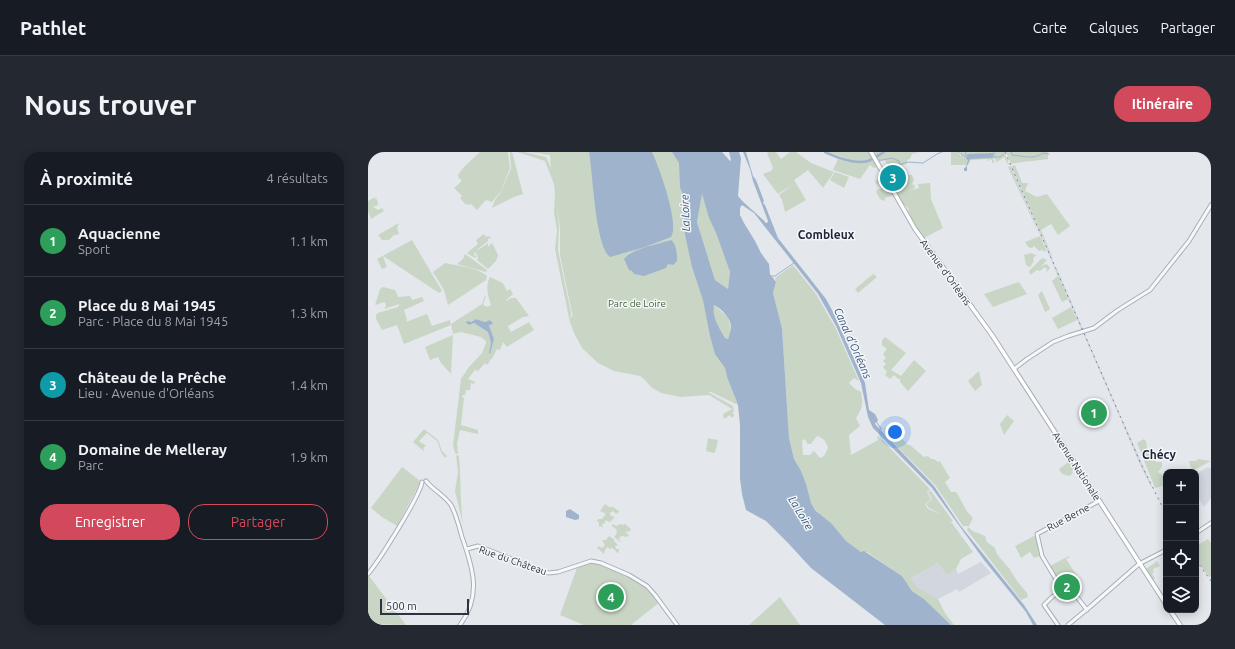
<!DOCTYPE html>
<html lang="fr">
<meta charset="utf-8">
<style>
body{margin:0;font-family:Ubuntu,sans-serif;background:#242831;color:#f1f3f6}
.controls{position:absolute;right:12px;bottom:12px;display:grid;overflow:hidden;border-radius:8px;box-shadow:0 2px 10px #0003}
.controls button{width:36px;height:36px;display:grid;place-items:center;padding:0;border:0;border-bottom:1px solid #363941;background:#171b24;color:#f1f3f6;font:20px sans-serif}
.scale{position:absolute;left:12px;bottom:10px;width:89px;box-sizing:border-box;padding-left:4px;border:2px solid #2b3445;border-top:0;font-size:11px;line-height:14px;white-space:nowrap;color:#2b3445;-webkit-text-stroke:3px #f4f6f9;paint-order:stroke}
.you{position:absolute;left:527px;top:280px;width:14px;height:14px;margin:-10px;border:3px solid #fff;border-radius:50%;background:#1a73e8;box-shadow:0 0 0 6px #1a73e833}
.badge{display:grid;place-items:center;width:26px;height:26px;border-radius:50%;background:#d1495b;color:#fff;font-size:13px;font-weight:700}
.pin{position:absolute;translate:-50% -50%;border:2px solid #fff;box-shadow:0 1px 4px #0006}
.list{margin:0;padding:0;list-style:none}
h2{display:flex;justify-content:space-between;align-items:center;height:52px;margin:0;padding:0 16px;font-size:17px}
h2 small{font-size:13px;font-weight:400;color:#9ea1a6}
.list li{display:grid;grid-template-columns:26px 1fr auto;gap:12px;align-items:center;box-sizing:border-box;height:72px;padding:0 16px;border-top:1px solid #363941}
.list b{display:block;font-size:15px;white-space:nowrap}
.list p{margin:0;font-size:13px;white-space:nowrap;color:#9ea1a6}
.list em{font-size:13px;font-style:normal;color:#9ea1a6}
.actions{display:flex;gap:8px;padding:12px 16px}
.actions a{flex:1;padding:9px 0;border:1px solid #d1495b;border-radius:16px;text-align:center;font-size:14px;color:#d1495b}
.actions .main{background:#d1495b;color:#fff}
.icon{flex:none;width:22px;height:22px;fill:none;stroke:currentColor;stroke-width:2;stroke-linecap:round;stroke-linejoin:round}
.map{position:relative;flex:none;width:843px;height:473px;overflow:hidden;border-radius:16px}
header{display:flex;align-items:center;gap:24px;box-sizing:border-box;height:56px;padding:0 20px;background:#171b24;border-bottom:1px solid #363941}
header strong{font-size:19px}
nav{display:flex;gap:22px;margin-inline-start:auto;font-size:14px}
.intro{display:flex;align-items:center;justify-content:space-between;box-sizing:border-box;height:96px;padding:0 24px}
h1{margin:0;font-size:28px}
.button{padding:10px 18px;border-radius:16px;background:#d1495b;color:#fff;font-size:14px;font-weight:700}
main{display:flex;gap:24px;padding:0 24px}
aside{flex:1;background:#171b24;border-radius:16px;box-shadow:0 2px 10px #0003}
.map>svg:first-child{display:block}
.built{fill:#d2d6de}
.green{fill:#c9d6c5;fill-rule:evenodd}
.water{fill:#9fb4cc;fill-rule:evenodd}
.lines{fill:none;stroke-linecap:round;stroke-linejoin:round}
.stream{stroke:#9fb4cc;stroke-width:1}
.river{stroke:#9fb4cc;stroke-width:2.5}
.tertiary-casing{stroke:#a9aeb7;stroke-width:5}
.secondary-casing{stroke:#a9aeb7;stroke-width:5.5}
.tertiary{stroke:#f7f8fa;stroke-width:3}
.secondary{stroke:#fff;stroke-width:3.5}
.rail{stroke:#7d8696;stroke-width:1;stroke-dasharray:2 4;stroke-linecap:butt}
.labels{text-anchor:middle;stroke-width:3;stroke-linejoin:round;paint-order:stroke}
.street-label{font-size:10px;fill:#2b3445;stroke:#f4f6f9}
.park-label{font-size:10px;fill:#3f6138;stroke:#f4f6f9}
.water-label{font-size:11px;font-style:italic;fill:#34527a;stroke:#f4f6f9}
.quarter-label{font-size:12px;font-weight:bold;fill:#1d2536;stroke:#f4f6f9}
</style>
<header>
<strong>Pathlet</strong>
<nav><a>Carte</a><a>Calques</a><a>Partager</a></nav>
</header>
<div class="intro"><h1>Nous trouver</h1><a class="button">Itinéraire</a></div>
<main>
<aside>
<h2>À proximité<small>4 résultats</small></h2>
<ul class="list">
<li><span class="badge" style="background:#2e9e5b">1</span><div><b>Aquacienne</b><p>Sport</p></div><em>1.1 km</em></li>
<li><span class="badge" style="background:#2e9e5b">2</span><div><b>Place du 8 Mai 1945</b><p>Parc · Place du 8 Mai 1945</p></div><em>1.3 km</em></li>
<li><span class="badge" style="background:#0f9aa8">3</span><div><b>Château de la Prêche</b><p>Lieu · Avenue d'Orléans</p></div><em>1.4 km</em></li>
<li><span class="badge" style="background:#2e9e5b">4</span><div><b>Domaine de Melleray</b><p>Parc</p></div><em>1.9 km</em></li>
</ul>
<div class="actions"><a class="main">Enregistrer</a><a>Partager</a></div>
</aside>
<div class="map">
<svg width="843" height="473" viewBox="0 0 843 473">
<rect width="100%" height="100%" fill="#e4e7ec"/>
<path class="built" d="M642 14H644L688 116 687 117 680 101Z
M689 117 716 179H714L700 147 687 118Z
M716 180 753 265 752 266 715 181Z
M754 267 766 293 784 334 783 335 772 313 753 268Z
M840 315 843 317V346L836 355 828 342V322Z
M613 410 623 421 591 440 589 437 570 447 549 435 543 426 570 411 579 423 588 417 590 422Z"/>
<path class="green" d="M112 0H140L142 16 133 39 124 50 118 48 109 58 103 52 101 53 99 52 98 53 92 46 94 44 86 36 93 30V27H91L90 23 95 16Z
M142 0H144L155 42 146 45 124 56 127 48 133 40 143 16Z
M149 0H157L178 5 183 16 182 3 161 0H308L314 9 318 59 359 225 370 253 343 240H340L365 254 366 261 364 259 366 264 363 266 362 263 356 267 355 262 364 257 341 243 313 245 293 241 283 235 276 227 272 224 246 219 230 211 214 196 206 181 201 167 204 164 206 172 204 163 205 161H204L192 103V75L189 54 191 75 190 98 203 161V164L201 166 187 97 189 78 186 61 187 42 186 32 177 9Z
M400 0H408L413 7 422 0H428L443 11 466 20 455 36 440 18 426 28 438 48 417 60 414 48 411 43 425 32 410 42 395 22 403 19 405 16 399 1Z
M461 0H501L510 15 506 16 502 13 492 27 465 18 470 7 480 10V7Z
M508 0H551L544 2 542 7 539 8V12L531 14 519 12 517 8 511 10 506 1Z
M583 0H590L593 4V0H636L641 12 640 13 636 5 629 10 626 6 625 8 627 10 624 11V8L621 7V9H620L619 7 603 8 600 13H596L595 11V13H583Z
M638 0H680V7C668 9 656 9 643 12Z
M647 13 654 31H660L657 39 669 45 679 42 702 74 690 83 683 72 673 78 684 104H683L644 14Z
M642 14 678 98 677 100 674 98 671 99 666 94 664 96 660 95 657 90 672 84 640 15Z
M467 20 481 25 476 36 462 28Z
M534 20 536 26V20H538L540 23H544L546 28 544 32 547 34 546 37 542 39 551 36 550 32 562 31 563 47 575 76 556 86 549 77 540 59 541 57 537 53H535L520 27 522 26 526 31H528L530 28H533L531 21Z
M515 25 525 43 517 46V49L512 47 508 40 509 38 514 36 507 30 510 27Z
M334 41 341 66 348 81 362 120 360 137 347 128 329 70Z
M9 44 6 47H9L10 53 5 55 10 58 14 56 16 59 3 67 0 59V49Z
M31 71 29 76 31 82 26 83 21 88H14L10 83Z
M116 82 118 85 121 84 123 87 120 86V89C116 93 112 94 109 99L120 91V95L124 91 130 103 128 109 120 117 109 108 110 105 109 102 108 103V100L105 103 109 104 107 106 99 101 110 92 108 88Z
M44 88 74 139 71 141 15 104 19 115 14 117 9 107Z
M663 101 668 103 665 107 666 109 662 115 658 113 656 103Z
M97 102 119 118 118 120 89 112 95 107Z
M674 106 679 108 672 115 677 112 680 113 682 116 678 121 679 117 677 115 672 119 669 118 662 123 661 119Z
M77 111C90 114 109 115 119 124L118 128 80 153 76 138 65 120Z
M425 113 448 142 467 175 491 229 486 226 481 231 487 237 493 240C495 252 495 255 488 266L492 274 481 283 483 303 510 288 509 285 510 284 560 335 562 338 559 340 563 347 557 352 560 357 573 362 561 356 558 352 564 347 560 340 563 339 585 369 582 371H584L605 400 593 407 588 417 579 423 570 411 543 426 549 435 570 447 577 461 586 473H583L556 447 544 439 534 424 499 400H493L478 389 464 372 452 363 443 351 431 316 426 307 421 286 414 176 405 141 408 130 407 126ZM449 284C456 286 458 290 460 296L456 304 452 306 446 299 442 303H435L434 289 436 287 439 290V292H443Z
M505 122 509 125 490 141 487 137Z
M690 124 700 147 694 150 684 129Z
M122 125 135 131 139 139 142 137 145 142 138 148V149L143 146H148L161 164 155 165 140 174 143 180 161 170 166 178 139 195 135 190 132 198 129 197 124 207H123L119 213 117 211 110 219 107 218 100 227 107 230 106 232 103 231 102 238H98L97 243H95L94 245 96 246 93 273 110 278V282L92 278 89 291 90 302 87 301 85 293 93 227 101 215 114 201 118 191V189L113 185 93 180 85 182 83 172 114 152 117 144H118L115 153 120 155 123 153C120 143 117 135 122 125ZM108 167 117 170 122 168 124 170 121 173 126 187 122 201 123 191 120 180 106 171 101 173 98 172Z
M651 130 659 142 625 155 616 142Z
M15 135 27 138 30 145 42 144 44 148 54 145 56 149 36 158 39 168 38 170 59 162 64 174 82 168 83 173 36 192 29 173 14 178 8 167V163L10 161 30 155 31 153V152L16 157 18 154 17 150 7 153 12 137Z
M674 139 682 157 677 160 670 143Z
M346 153 360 165 363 177 360 187 357 186C351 175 343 166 346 153Z
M703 155 709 168 690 177 684 166Z
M85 183 83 222 73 211 70 205 62 208 57 195Z
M517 185 538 201 523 218 533 224 546 208 558 219 540 239 532 230V227H530L526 223 522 227 517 223 519 220 515 215 518 212 515 209 518 206 515 202 519 197 514 193V188Z
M611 219 614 233 607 239 600 229Z
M639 263 646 269 636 283 632 272Z
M517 275 529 283 531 286 533 285 540 293H542L556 305 560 304 563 307H566L570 310 572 309 573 311 582 326 577 330 583 340H587L589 341 598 358 605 366 601 374H595L567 333 515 280Z
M56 277 70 288 74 299 79 304 77 306 73 300 69 289 59 281 51 289 55 292 58 293 55 297 57 300 45 290Z
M340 286 349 288 350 289 347 300 346 301 338 299Z
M776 287C780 290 778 292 779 296 781 301 787 304 788 310H794V315L790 320 798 326V333L787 336 769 291Z
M88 303 91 304C93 327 92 349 95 372L87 339 90 320Z
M830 307 843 309 824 319 821 309H828Z
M703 308 709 316 704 318 705 321 701 324 694 322 691 317Z
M34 315 51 328 52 331 29 374 14 365 3 356Z
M237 352 241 355H245L251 359V360L248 362 245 359 242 361 243 364 247 365 242 370 237 368V371L234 372 235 376 233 374 231 375V371L229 369 230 367H234L238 362 232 359Z
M244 372 249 374 252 372 255 373 257 372 263 377 262 379 257 380 261 383 259 385 254 384 252 385 251 387 254 391 246 385 248 383 249 378 244 374Z
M600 375 606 380 610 381 617 384 619 390 627 396 629 402 638 413 641 416 649 429 659 441 660 445 653 448 599 378Z
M241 384 246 387V389L250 393 247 394 248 397H251L250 401H249L248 399 244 396 242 397 239 395 237 398 236 402 229 396 230 394 234 396 237 393 234 388H238Z
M666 384 668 385 672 404 666 406 662 400 653 406 647 394Z
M840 387 843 391V424L841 425 828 407V394Z
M701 404 702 405 698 407 711 427 701 433 700 429 696 432 691 428 682 414Z
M789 409 792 414 785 417 786 420 784 422 787 426 785 428 778 417Z
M222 411C234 411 269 427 279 436 284 440 288 445 292 450L263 473H216L192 463 209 416 213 413Z
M0 424H1L38 473 0 472Z
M412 445 432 473H381Z"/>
<path class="water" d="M221 0H284C291 15 312 72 303 85L277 95 242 105C227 93 225 21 221 0Z
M304 0H354L362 9 363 8 361 0H371L373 6 370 44C379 55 389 61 398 71H399L400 69 385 29 382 17 375 0H378L385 24 388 28 396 49 395 51 397 53 410 86 458 147 464 158 497 231 501 258 507 262 510 268 509 270 514 277 513 278 508 270 507 272 566 334 592 373 656 453 669 473H665L658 460 616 408 564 336 505 276 500 265 493 231 468 174 450 142 386 61 374 53 372 56V63L376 71 387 89 393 101 401 112 402 122 408 130 405 141 414 176 421 286 426 307 433 319 438 332 443 351 448 359 464 372 478 389 493 400 496 399 534 424 544 439 556 447 583 473H517L443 416 421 392 398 369 378 358 374 342 372 326V273L370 253 359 225 357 216 347 202 342 184 335 148 324 115 316 78V60L314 40 312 35 311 11ZM334 42 341 66 348 81 362 120 360 137 347 128 329 70ZM346 153C354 157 364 167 363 177 362 180 361 184 360 187L357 186C351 175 344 166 346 153Z
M625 1V6L602 7 599 14V19H596V16L598 15 600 8 598 7 599 2Z
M303 88C309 93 309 102 309 109L305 113 300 112 298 116 276 124 266 122 264 119 261 118 256 107C263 97 291 92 303 88Z
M108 167 117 170 122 168 124 170 125 172 121 173 126 187 122 202 121 201 123 191 120 180 106 171 101 173 98 171 99 169 103 170Z
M202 357 211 363V367L207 368 198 365V359Z"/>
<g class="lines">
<path class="stream" d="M591 0 596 4
M626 0V5H632L636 2
M643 0 644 3C655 4 666 8 675 1L681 2
M597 5 598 0
M504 7 506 9
M511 8H514L524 6 531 9 532 13 539 10 555 11 569 2 574 0
M404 124H407L426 111"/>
<path class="river" d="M457 0C468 5 487 13 500 9 505 7 511 3 516 0"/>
<defs>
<path id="tertiary" d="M646 217 659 207 685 190 700 184 726 176 750 158 782 138 821 89 843 53
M58 329C65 338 76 343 83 353 88 362 91 374 94 385 105 416 114 444 92 473
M828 381 843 371
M99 397 110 394 180 421 190 420 223 409 233 411 261 423 279 434 287 443 309 473
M0 422C11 409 52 344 54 330
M696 434 689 429 674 404 669 382 731 349
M702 436 719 458
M690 473 676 453 684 445 696 437
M700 473 723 454 771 412 798 398"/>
<path id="secondary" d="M503 0 547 77 624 183 798 452
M802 458 812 473"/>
</defs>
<use href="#tertiary" class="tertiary-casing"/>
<use href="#secondary" class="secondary-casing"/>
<use href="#tertiary" class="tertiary"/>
<use href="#secondary" class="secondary"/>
<path class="rail" d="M637 0 773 312 798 362
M828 408 843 429"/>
</g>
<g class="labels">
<g class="street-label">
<text transform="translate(578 120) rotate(54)" y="4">Avenue d'Orléans</text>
<text transform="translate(709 314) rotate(57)" y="4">Avenue Nationale</text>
<text transform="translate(700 365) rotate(-28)" y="4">Rue Berne</text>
<text transform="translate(145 408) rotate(19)" y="4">Rue du Château</text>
</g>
<g class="park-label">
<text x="269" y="155">Parc de Loire</text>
</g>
<g class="water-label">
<text transform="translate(317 61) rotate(-92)" y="4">La Loire</text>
<text transform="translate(485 191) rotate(66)" y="4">Canal d'Orléans</text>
<text transform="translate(433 361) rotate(59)" y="4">La Loire</text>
</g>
<g class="quarter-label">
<text x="458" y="87">Combleux</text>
<text x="791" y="307">Chécy</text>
</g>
</g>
</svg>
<div class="controls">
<button>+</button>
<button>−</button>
<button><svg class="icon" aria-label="locate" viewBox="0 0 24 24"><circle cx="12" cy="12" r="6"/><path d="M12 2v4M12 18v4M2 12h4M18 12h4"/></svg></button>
<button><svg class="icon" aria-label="layers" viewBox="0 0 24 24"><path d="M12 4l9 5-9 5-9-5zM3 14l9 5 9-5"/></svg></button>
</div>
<div class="scale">500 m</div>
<div class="you"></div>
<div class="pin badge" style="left:726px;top:261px;background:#2e9e5b">1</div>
<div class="pin badge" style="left:699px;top:435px;background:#2e9e5b">2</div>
<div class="pin badge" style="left:525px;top:26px;background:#0f9aa8">3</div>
<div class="pin badge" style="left:243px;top:445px;background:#2e9e5b">4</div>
</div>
</main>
